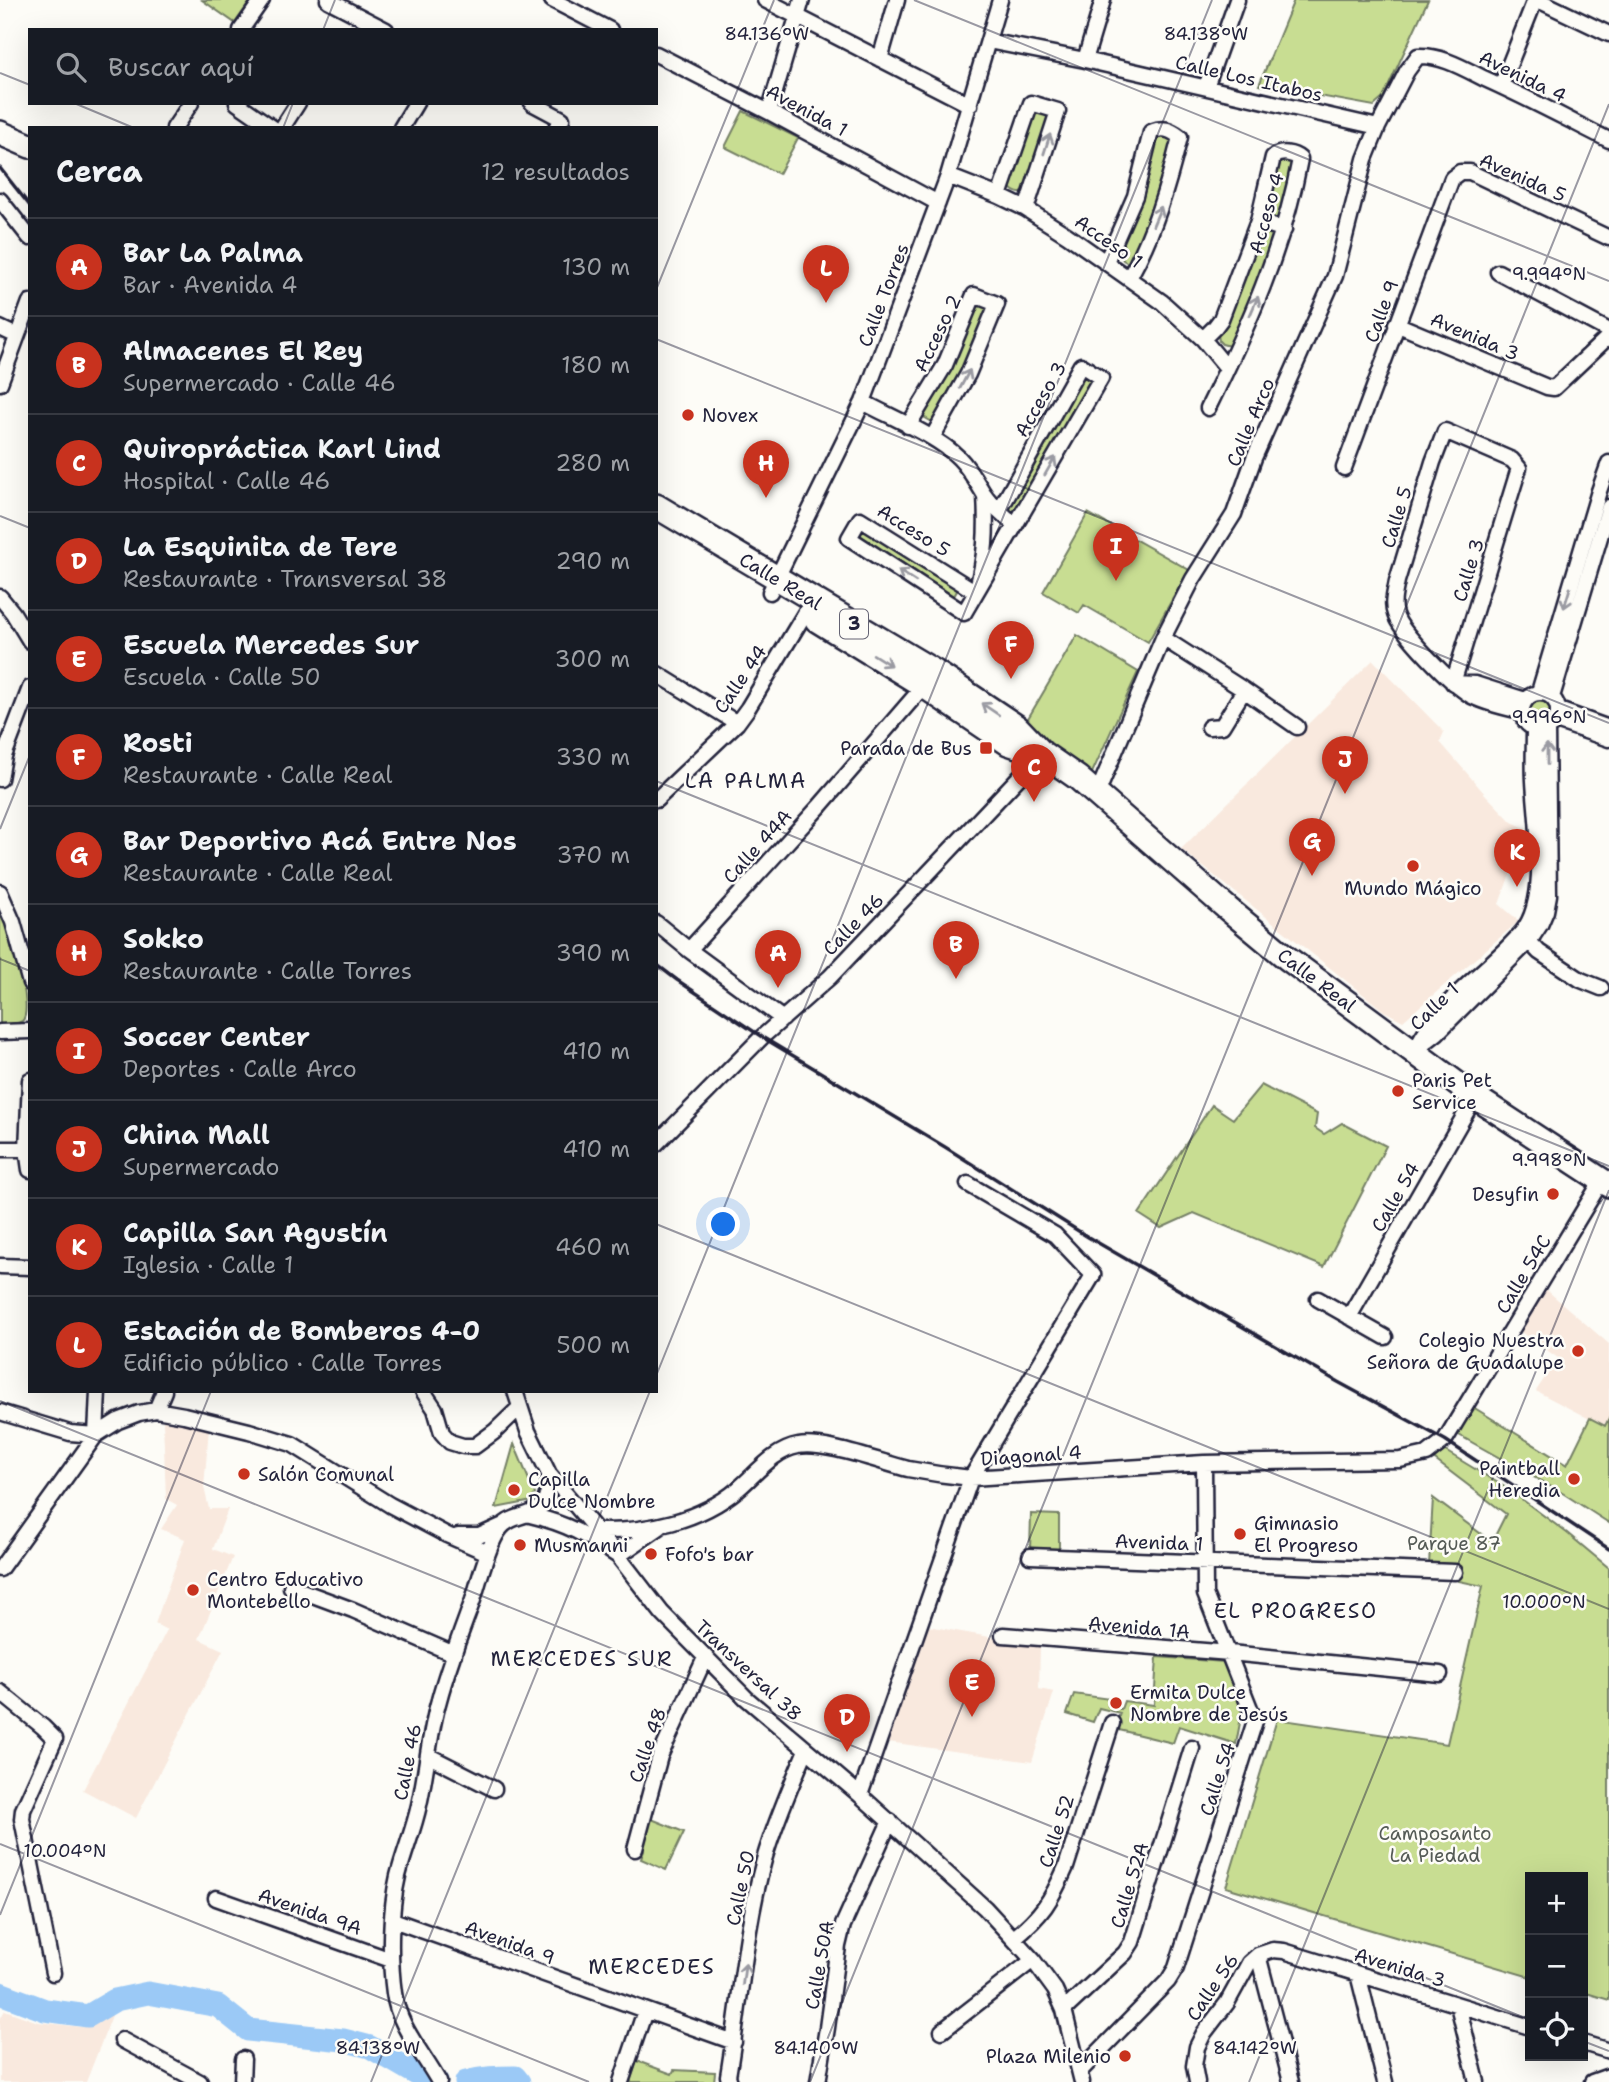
<!DOCTYPE html>
<html lang="es">
<meta charset="utf-8">
<style>
body{margin:0;font-family:"Shantell Sans",sans-serif;background:#20242c;color:#f1f3f6}
.controls{position:absolute;right:21px;bottom:21px;display:grid;overflow:hidden;border-radius:0px;box-shadow:0 7px 28px #0002}
.controls button{width:63px;height:63px;display:grid;place-items:center;padding:0;border:0;border-bottom:2px solid #363941;background:#171b24;color:#f1f3f6;font:35px sans-serif}
.you{position:absolute;left:724px;top:1225px;width:24px;height:24px;margin:-18px;border:5px solid #fff;border-radius:50%;background:#1a73e8;box-shadow:0 0 0 10px #1a73e833}
.badge{display:grid;place-items:center;width:46px;height:46px;border-radius:50%;background:#c8321e;color:#fff;font-size:23px;font-weight:700}
.pin{position:absolute;translate:-50% -58px;filter:drop-shadow(0 2px 4px #0008)}
.pin::after{content:'';position:absolute;top:37px;width:24px;height:21px;background:inherit;clip-path:polygon(0 0,100% 0,50% 100%)}
.list{margin:0;padding:0;list-style:none}
h2{display:flex;justify-content:space-between;align-items:center;height:91px;margin:0;padding:0 28px;font-size:30px}
h2 small{font-size:23px;font-weight:400;color:#9ea1a6}
.list li{display:grid;grid-template-columns:46px 1fr auto;gap:21px;align-items:center;box-sizing:border-box;height:98px;padding:0 28px;border-top:2px solid #363941}
.list b{display:block;font-size:26px;white-space:nowrap}
.list p{margin:0;font-size:23px;white-space:nowrap;color:#9ea1a6}
.list em{font-size:23px;font-style:normal;color:#9ea1a6}
.icon{flex:none;width:38px;height:38px;fill:none;stroke:currentColor;stroke-width:2;stroke-linecap:round;stroke-linejoin:round}
.map{position:relative;flex:none;width:1609px;height:2082px;overflow:hidden}
.search{position:absolute;background:#171b24;box-shadow:0 7px 28px #0002;left:28px;top:28px;width:630px;height:77px;display:flex;align-items:center;gap:18px;box-sizing:border-box;padding:0 24px;border-radius:0px;color:#9ea1a6;font-size:26px}
.panel{position:absolute;background:#171b24;box-shadow:0 7px 28px #0002;left:28px;top:126px;width:630px;height:1267px;border-radius:0px}
.map>svg:first-child{display:block}
.built{fill:#f9e9de}
.green{fill:#c8dd92;stroke:#758066;stroke-width:2}
.lines{fill:none;stroke-linecap:round;stroke-linejoin:round}
.river{stroke:#9bc9f6;stroke-width:23}
.minor-casing{stroke:#22223b;stroke-width:19}
.primary-casing{stroke:#22223b;stroke-width:28}
.minor{stroke:#fdfcf7;stroke-width:14}
.primary{stroke:#fdfcf7;stroke-width:23}
.rail{stroke:#22223b;stroke-width:3.5}
.oneway{stroke:#9a9aa2}
.ticks{fill:none;stroke:#22223b;stroke-width:2;stroke-opacity:0.45}
.poi-dot{fill:#c8321e;stroke:#fdfcf7;stroke-width:2.5}
.labels{text-anchor:middle;stroke-width:5;stroke-linejoin:round;paint-order:stroke}
.shield{fill:#fdfcf7;stroke:#646373;stroke-width:2}
.shield-label{font-size:18px;font-weight:bold;fill:#22223b}
.street-label{font-size:19px;fill:#22223b;stroke:#fdfcf7}
.poi-label{font-size:19px;fill:#22223b;stroke:#fdfcf7;text-anchor:start}
.park-label{font-size:19px;fill:#545a55;stroke:#fdfcf7}
.neighbourhood-label{font-size:21px;letter-spacing:2px;fill:#22223b;stroke:#fdfcf7}
.ticks-label{font-size:18px;text-anchor:middle;fill:#22223b;stroke:#fdfcf7;stroke-width:5;stroke-linejoin:round;paint-order:stroke}
</style>
<div class="map">
<svg width="1609" height="2082" viewBox="0 0 1609 2082">
<rect width="100%" height="100%" fill="#fdfcf7"/>
<filter id="ink" filterUnits="userSpaceOnUse"><feTurbulence type="fractalNoise" baseFrequency=".0143" numOctaves="2"/><feDisplacementMap in="SourceGraphic" scale="14" xChannelSelector="R" yChannelSelector="G"/><feConvolveMatrix kernelMatrix="1 2 1 2 8 2 1 2 1" color-interpolation-filters="sRGB"/></filter>
<g filter="url(#ink)">
<path class="built" d="M1373 660 1444 732 1440 742 1485 794 1512 822 1527 829 1499 904 1519 921 1403 1021 1384 1011 1181 849Z
M1542 1286 1609 1344V1418L1605 1427 1536 1391 1558 1358 1515 1328Z
M163 1421 209 1428 204 1487 209 1509H228L213 1549 233 1557 199 1639 223 1650 136 1818 83 1790 167 1630 155 1624 185 1539 161 1529 177 1505 166 1499Z
M928 1626 1040 1646 1039 1689 1054 1692 1032 1762 888 1742Z
M115 2008 86 2082H0V2019L5 2010 38 2022 82 2027 93 2024Z"/>
<path class="green" d="M202 0H251L235 23Z
M1294 0H1428L1383 98 1374 106 1259 85Z
M1033 110 1050 113 1025 193C1018 194 1011 191 1007 184Z
M743 111 798 138 779 174 725 147Z
M1158 133 1176 140 1161 198 1130 264 1123 260 1119 252 1142 191Z
M1295 159 1281 222 1267 218 1266 214 1278 160Z
M1268 228 1278 236 1230 346 1222 344 1219 341 1218 335 1261 229Z
M978 303 991 307 965 369 934 423 922 416Z
M1082 373 1094 380 1015 517 1006 505Z
M1088 513 1189 570 1148 642 1084 605 1079 613 1043 592Z
M863 525 959 587 952 600 856 538Z
M1077 635 1138 672 1092 773 1023 727Z
M1530 709a10 10 0 1 1 20 0a10 10 0 1 1-20 0Z
M0 910C10 924 35 1011 22 1021 16 1025 6 1024 0 1024Z
M1261 1085 1317 1114 1315 1128 1324 1134 1342 1123 1386 1146 1324 1267 1194 1213 1161 1228 1139 1214 1212 1105 1233 1119Z
M1473 1407 1567 1465 1590 1418 1605 1426 1609 1418V1523L1564 1494 1457 1434Z
M514 1444 535 1494 532 1501 496 1508Z
M1437 1446 1508 1489 1567 1533 1609 1568V2000L1583 1992V1877H1530V1977L1226 1887 1277 1719 1447 1744 1483 1586 1459 1581 1461 1567 1429 1565 1433 1498 1492 1542 1506 1514 1427 1454Z
M1031 1514 1059 1515V1552L1030 1551Z
M1157 1657 1225 1662 1242 1712 1236 1744 1179 1726 1173 1743 1115 1729 1120 1713 1099 1708 1093 1722 1067 1714 1074 1694 1110 1699 1108 1706 1121 1709 1124 1701 1154 1705Z
M644 1816 684 1832 666 1870 641 1859 644 1851 640 1830Z
M637 2061 672 2074 674 2070 715 2072 714 2082H630Z"/>
<g class="lines">
<path class="river" d="M0 1993 45 2010 88 2016 115 2000 148 1993 218 2006 248 2030 343 2040 370 2047 420 2076 437 2082
M466 2082C483 2077 497 2077 515 2077L519 2082"/>
<defs>
<path id="minor" d="M328 0 386 30
M552 0 610 30
M765 0 970 105
M1538 0 1609 34
M241 30 262 0
M988 41 1085 60 1378 127
M656 54 769 112 938 203
M880 59 897 0
M1085 60 1103 0
M1501 86 1535 0
M1206 87 1237 0
M237 103 273 128
M532 103 562 119 556 128
M769 112 802 0
M174 128 191 103
M282 128 298 103
M401 128 416 103
M948 176 999 196 1026 209 1067 235 1162 302 1203 339 1227 368
M999 196 1031 103 1058 111 1026 209
M0 200 30 238
M1258 221 1284 230
M1106 262 1135 196 1151 132C1163 127 1170 129 1180 137 1168 185 1154 234 1129 278
M1498 272 1609 331
M1396 324 1547 387 1554 388 1609 336
M0 328 17 336
M1203 339 1215 327 1221 319 1258 221 1273 157C1281 151 1293 153 1300 159 1284 247 1247 329 1208 408
M0 383 30 302
M863 402C892 418 936 435 959 458 969 468 976 481 984 494 992 506 1004 515 1015 525
M908 426 945 365 974 295 997 304 968 374 932 438
M1344 468 1452 178 1460 172H1470L1609 238
M985 495C987 532 986 556 976 592L860 519 849 538 964 613 1101 378 1081 365 999 511
M770 592 863 402 948 176 1000 0
M0 597 13 613 30 641
M1163 638 1244 690 1297 727
M656 673 737 723
M1453 683 1519 468 1512 460 1445 431 1433 462 1397 581C1395 592 1391 604 1395 614 1400 632 1453 685 1470 695 1485 703 1505 707 1522 712
M1455 683 1475 684 1525 700
M1539 692 1599 491 1609 463
M1522 711a18 18 0 1 1 36 0a18 18 0 1 1-36 0Z
M1552 697 1609 507
M1559 710 1609 728
M1556 721 1609 739
M1209 727 1222 726 1244 690
M0 779 4 756 30 688
M1097 794 1163 638 1193 579 1234 514 1254 458 1335 276 1365 159 1378 127 1407 71 1418 56C1441 55 1463 68 1483 78 1526 97 1567 119 1609 140
M656 800 737 723 748 708 813 600
M0 892 13 922 30 983
M656 923 689 950 783 1019
M1522 934 1539 952 1581 980 1601 988
M689 950 819 807 928 681
M0 1032 30 1031
M1418 1044C1443 997 1489 971 1522 932 1550 898 1536 823 1534 781 1533 763 1534 745 1534 728
M1414 1051 1437 1033 1530 940 1540 925 1546 911 1549 895 1547 728
M30 1080 27 1149 30 1170
M656 1144 762 1037 830 977 1042 753
M0 1149H27
M0 1266 30 1267
M1318 1299 1385 1337
M1349 1317 1475 1097
M423 1391 435 1409 442 1433 450 1442 463 1446H475L494 1432 519 1408
M515 1391 528 1431 549 1474 618 1556 662 1613 746 1698 860 1795 985 1908 1033 1960 1055 1990 1064 2010 1082 2082
M156 1410 164 1391
M0 1412 70 1433 96 1435 118 1421 139 1413 156 1410 184 1415 249 1431 292 1444 390 1505 447 1535 488 1553
M530 1515C568 1524 586 1535 618 1556L660 1527
M598 1531C647 1532 700 1521 738 1489 756 1474 774 1450 798 1446 824 1441 880 1462 908 1469 929 1473 950 1476 971 1478L1204 1463 1400 1460 1427 1454 1445 1440 1602 1180
M458 1536H479L501 1526
M1030 1556 1455 1572
M0 1569 96 1435 98 1391
M291 1587 353 1610 454 1654
M1003 1635 1230 1653 1440 1674
M0 1692 43 1727 55 1739 23 1810 22 1819 53 1973
M429 1756 494 1789
M860 1795 971 1478 1093 1275 1055 1235 968 1184
M635 1849 660 1756 705 1658
M216 1898 391 1960
M393 1920 734 2042
M1014 1938C1042 1915 1051 1901 1066 1867L1112 1723
M1258 1955 1291 2082
M1358 1974 1385 2082
M1458 2005 1477 2082
M1064 2010 1125 1953 1132 1942 1192 1748
M942 2031 1033 1960
M122 2040 200 2082
M1583 2043 1609 2051
M1080 2071 1168 1981 1176 1968 1255 1721 1205 1594 1204 1463
M242 2082 243 2059
M439 2082C423 2053 398 2026 394 1993 389 1957 390 1910 398 1876 404 1852 414 1829 419 1805 427 1770 429 1734 439 1700 448 1666 461 1633 473 1600 480 1578 485 1555 496 1535 512 1503 551 1530 549 1474
M621 2082 645 2011
M730 2082 728 2076C740 2005 745 1929 764 1860 775 1822 791 1786 806 1750
M818 2082 827 2028 838 1946 843 1925 890 1821
M1197 2082 1194 2066 1197 2047 1204 2033 1227 2003 1249 1963 1258 1955 1273 1950 1284 1951 1530 2027
M1592 2082 1609 2076"/>
<path id="primary" d="M0 133 30 146
M656 506 935 672 1017 727 1042 753 1078 778 1228 909 1287 958 1475 1097 1609 1185
M817 620 924 686 1008 743 1039 753"/>
</defs>
<use href="#minor" class="minor-casing"/>
<use href="#primary" class="primary-casing"/>
<use href="#minor" class="minor"/>
<use href="#primary" class="primary"/>
<path class="rail" d="M0 168 30 206
M656 964 677 980 762 1037 945 1147 1088 1237 1338 1382 1445 1440 1609 1549"/>
</g>
<defs><path id="oneway-shaft" d="M-6 0H5M1.5-3L5.5 0L1.5 3" fill="none" stroke-width="1.6" stroke-linecap="round" stroke-linejoin="round" transform="scale(1.75)"/></defs>
<g class="oneway">
<use href="#oneway-shaft" transform="translate(1047 144) rotate(-72)"/>
<use href="#oneway-shaft" transform="translate(1157 216) rotate(-67)"/>
<use href="#oneway-shaft" transform="translate(1254 306) rotate(-67)"/>
<use href="#oneway-shaft" transform="translate(965 379) rotate(-62)"/>
<use href="#oneway-shaft" transform="translate(1050 466) rotate(-60)"/>
<use href="#oneway-shaft" transform="translate(907 576) rotate(-147)"/>
<use href="#oneway-shaft" transform="translate(1567 598) rotate(107)"/>
<use href="#oneway-shaft" transform="translate(882 660) rotate(32)"/>
<use href="#oneway-shaft" transform="translate(990 709) rotate(-146)"/>
<use href="#oneway-shaft" transform="translate(1547 754) rotate(-90)"/>
<use href="#oneway-shaft" transform="translate(744 1974) rotate(-82)"/>
</g>
</g>
<path class="ticks" d="M914 0 1609 281M323 30 335 0M0 73 30 85M74 103 134 128M283 128 293 103M656 290 774 0M656 339 1609 723M0 516 30 528M656 781 1609 1166M0 829 30 755M0 959 30 971M656 1224 1609 1609M656 1376 1212 0M0 1401 1530 2020M0 1844 589 2082M0 1915 211 1391M1583 2041 1609 2051M371 2082 650 1391M810 2082 1609 104M1249 2082 1609 1190"/>
<g class="poi-dot">
<circle cx="688" cy="415" r="7"/>
<rect x="979" y="741" width="14" height="14" rx="3.5"/>
<circle cx="1413" cy="866" r="7"/>
<circle cx="1398" cy="1091" r="7"/>
<circle cx="1553" cy="1194" r="7"/>
<circle cx="1578" cy="1351" r="7"/>
<circle cx="244" cy="1474" r="7"/>
<circle cx="1574" cy="1479" r="7"/>
<circle cx="514" cy="1490" r="7"/>
<circle cx="1240" cy="1534" r="7"/>
<circle cx="520" cy="1545" r="7"/>
<circle cx="651" cy="1554" r="7"/>
<circle cx="193" cy="1590" r="7"/>
<circle cx="1116" cy="1703" r="7"/>
<circle cx="1125" cy="2056" r="7"/>
</g>
<g class="labels">
<rect class="shield" x="840" y="609.5" width="28" height="29" rx="5"/>
<g class="shield-label">
<text x="854" y="630">3</text>
</g>
<g class="street-label">
<text transform="translate(1523 76) rotate(26)" y="7">Avenida 4</text>
<text transform="translate(1249 78) rotate(13)" y="7">Calle Los Itabos</text>
<text transform="translate(807 110) rotate(28)" y="7">Avenida 1</text>
<text transform="translate(1523 177) rotate(24)" y="7">Avenida 5</text>
<text transform="translate(1266 213) rotate(-74)" y="7">Acceso 4</text>
<text transform="translate(1109 241) rotate(35)" y="7">Acceso 1</text>
<text transform="translate(883 295) rotate(-69)" y="7">Calle Torres</text>
<text transform="translate(1381 311) rotate(-70)" y="7">Calle 9</text>
<text transform="translate(937 333) rotate(-64)" y="7">Acceso 2</text>
<text transform="translate(1475 336) rotate(23)" y="7">Avenida 3</text>
<text transform="translate(1040 399) rotate(-60)" y="7">Acceso 3</text>
<text transform="translate(1250 422) rotate(-67)" y="7">Calle Arco</text>
<text transform="translate(1396 517) rotate(-73)" y="7">Calle 5</text>
<text transform="translate(914 530) rotate(32)" y="7">Acceso 5</text>
<text transform="translate(1468 570) rotate(-73)" y="7">Calle 3</text>
<text transform="translate(781 581) rotate(31)" y="7">Calle Real</text>
<text transform="translate(740 679) rotate(-56)" y="7">Calle 44</text>
<text transform="translate(757 846) rotate(-48)" y="7">Calle 44A</text>
<text transform="translate(853 924) rotate(-46)" y="7">Calle 46</text>
<text transform="translate(1317 980) rotate(37)" y="7">Calle Real</text>
<text transform="translate(1434 1006) rotate(-44)" y="7">Calle 1</text>
<text transform="translate(1395 1197) rotate(-60)" y="7">Calle 54</text>
<text transform="translate(1523 1274) rotate(-59)" y="7">Calle 54C</text>
<text transform="translate(1031 1455) rotate(-4)" y="7">Diagonal 4</text>
<text transform="translate(1159 1542) rotate(2)" y="7">Avenida 1</text>
<text transform="translate(1139 1627) rotate(5)" y="7">Avenida 1A</text>
<text transform="translate(749 1670) rotate(43)" y="7">Transversal 38</text>
<text transform="translate(647 1745) rotate(-71)" y="7">Calle 48</text>
<text transform="translate(407 1762) rotate(-79)" y="7">Calle 46</text>
<text transform="translate(1217 1779) rotate(-72)" y="7">Calle 54</text>
<text transform="translate(1056 1831) rotate(-72)" y="7">Calle 52</text>
<text transform="translate(1129 1885) rotate(-73)" y="7">Calle 52A</text>
<text transform="translate(740 1888) rotate(-78)" y="7">Calle 50</text>
<text transform="translate(310 1911) rotate(19)" y="7">Avenida 9A</text>
<text transform="translate(510 1942) rotate(20)" y="7">Avenida 9</text>
<text transform="translate(819 1965) rotate(-80)" y="7">Calle 50A</text>
<text transform="translate(1400 1967) rotate(17)" y="7">Avenida 3</text>
<text transform="translate(1212 1987) rotate(-56)" y="7">Calle 56</text>
</g>
<g class="poi-label">
<text x="702" y="422">Novex</text>
<text x="972" y="755" text-anchor="end">Parada de Bus</text>
<text x="1413" y="895" text-anchor="middle">Mundo Mágico</text>
<text x="1412" y="1087">Paris Pet<tspan x="1412" dy="22">Service</tspan></text>
<text x="1539" y="1201" text-anchor="end">Desyfin</text>
<text x="1564" y="1347" text-anchor="end">Colegio Nuestra<tspan x="1564" dy="22">Señora de Guadalupe</tspan></text>
<text x="1560" y="1475" text-anchor="end">Paintball<tspan x="1560" dy="22">Heredia</tspan></text>
<text x="258" y="1481">Salón Comunal</text>
<text x="528" y="1486">Capilla<tspan x="528" dy="22">Dulce Nombre</tspan></text>
<text x="1254" y="1530">Gimnasio<tspan x="1254" dy="22">El Progreso</tspan></text>
<text x="534" y="1552">Musmanni</text>
<text x="665" y="1561">Fofo's bar</text>
<text x="207" y="1586">Centro Educativo<tspan x="207" dy="22">Montebello</tspan></text>
<text x="1130" y="1699">Ermita Dulce<tspan x="1130" dy="22">Nombre de Jesús</tspan></text>
<text x="1111" y="2063" text-anchor="end">Plaza Milenio</text>
</g>
<g class="park-label">
<text x="1454" y="1550">Parque 87</text>
<text x="1435" y="1840">Camposanto<tspan x="1435" dy="22">La Piedad</tspan></text>
</g>
<g class="neighbourhood-label">
<text x="746" y="788">LA PALMA</text>
<text x="1296" y="1618">EL PROGRESO</text>
<text x="582" y="1666">MERCEDES SUR</text>
<text x="652" y="1974">MERCEDES</text>
</g>
</g>
<g class="ticks-label">
<text x="1206" y="40">84.138°W</text>
<text x="767" y="40">84.136°W</text>
<text x="1549" y="280">9.994°N</text>
<text x="1549" y="723">9.996°N</text>
<text x="1549" y="1166">9.998°N</text>
<text x="1544" y="1608">10.000°N</text>
<text x="65" y="1857">10.004°N</text>
<text x="378" y="2054">84.138°W</text>
<text x="816" y="2054">84.140°W</text>
<text x="1255" y="2054">84.142°W</text>
</g>
</svg>
<div class="controls">
<button>+</button>
<button>−</button>
<button><svg class="icon" aria-label="locate" viewBox="0 0 24 24"><circle cx="12" cy="12" r="6"/><path d="M12 2v4M12 18v4M2 12h4M18 12h4"/></svg></button>
</div>
<div class="you"></div>
<div class="pin badge" style="left:778px;top:988px">A</div>
<div class="pin badge" style="left:956px;top:979px">B</div>
<div class="pin badge" style="left:1034px;top:802px">C</div>
<div class="pin badge" style="left:847px;top:1752px">D</div>
<div class="pin badge" style="left:972px;top:1717px">E</div>
<div class="pin badge" style="left:1011px;top:679px">F</div>
<div class="pin badge" style="left:1312px;top:876px">G</div>
<div class="pin badge" style="left:766px;top:498px">H</div>
<div class="pin badge" style="left:1116px;top:581px">I</div>
<div class="pin badge" style="left:1345px;top:794px">J</div>
<div class="pin badge" style="left:1517px;top:887px">K</div>
<div class="pin badge" style="left:826px;top:303px">L</div>
<div class="search"><svg class="icon" aria-label="search" viewBox="0 0 24 24"><circle cx="10" cy="10" r="6"/><path d="M15 15l6 6"/></svg>Buscar aquí</div>
<section class="panel">
<h2>Cerca<small>12 resultados</small></h2>
<ul class="list">
<li><span class="badge">A</span><div><b>Bar La Palma</b><p>Bar · Avenida 4</p></div><em>130 m</em></li>
<li><span class="badge">B</span><div><b>Almacenes El Rey</b><p>Supermercado · Calle 46</p></div><em>180 m</em></li>
<li><span class="badge">C</span><div><b>Quiropráctica Karl Lind</b><p>Hospital · Calle 46</p></div><em>280 m</em></li>
<li><span class="badge">D</span><div><b>La Esquinita de Tere</b><p>Restaurante · Transversal 38</p></div><em>290 m</em></li>
<li><span class="badge">E</span><div><b>Escuela Mercedes Sur</b><p>Escuela · Calle 50</p></div><em>300 m</em></li>
<li><span class="badge">F</span><div><b>Rosti</b><p>Restaurante · Calle Real</p></div><em>330 m</em></li>
<li><span class="badge">G</span><div><b>Bar Deportivo Acá Entre Nos</b><p>Restaurante · Calle Real</p></div><em>370 m</em></li>
<li><span class="badge">H</span><div><b>Sokko</b><p>Restaurante · Calle Torres</p></div><em>390 m</em></li>
<li><span class="badge">I</span><div><b>Soccer Center</b><p>Deportes · Calle Arco</p></div><em>410 m</em></li>
<li><span class="badge">J</span><div><b>China Mall</b><p>Supermercado</p></div><em>410 m</em></li>
<li><span class="badge">K</span><div><b>Capilla San Agustín</b><p>Iglesia · Calle 1</p></div><em>460 m</em></li>
<li><span class="badge">L</span><div><b>Estación de Bomberos 4-0</b><p>Edificio público · Calle Torres</p></div><em>500 m</em></li>
</ul>
</section>
</div>
